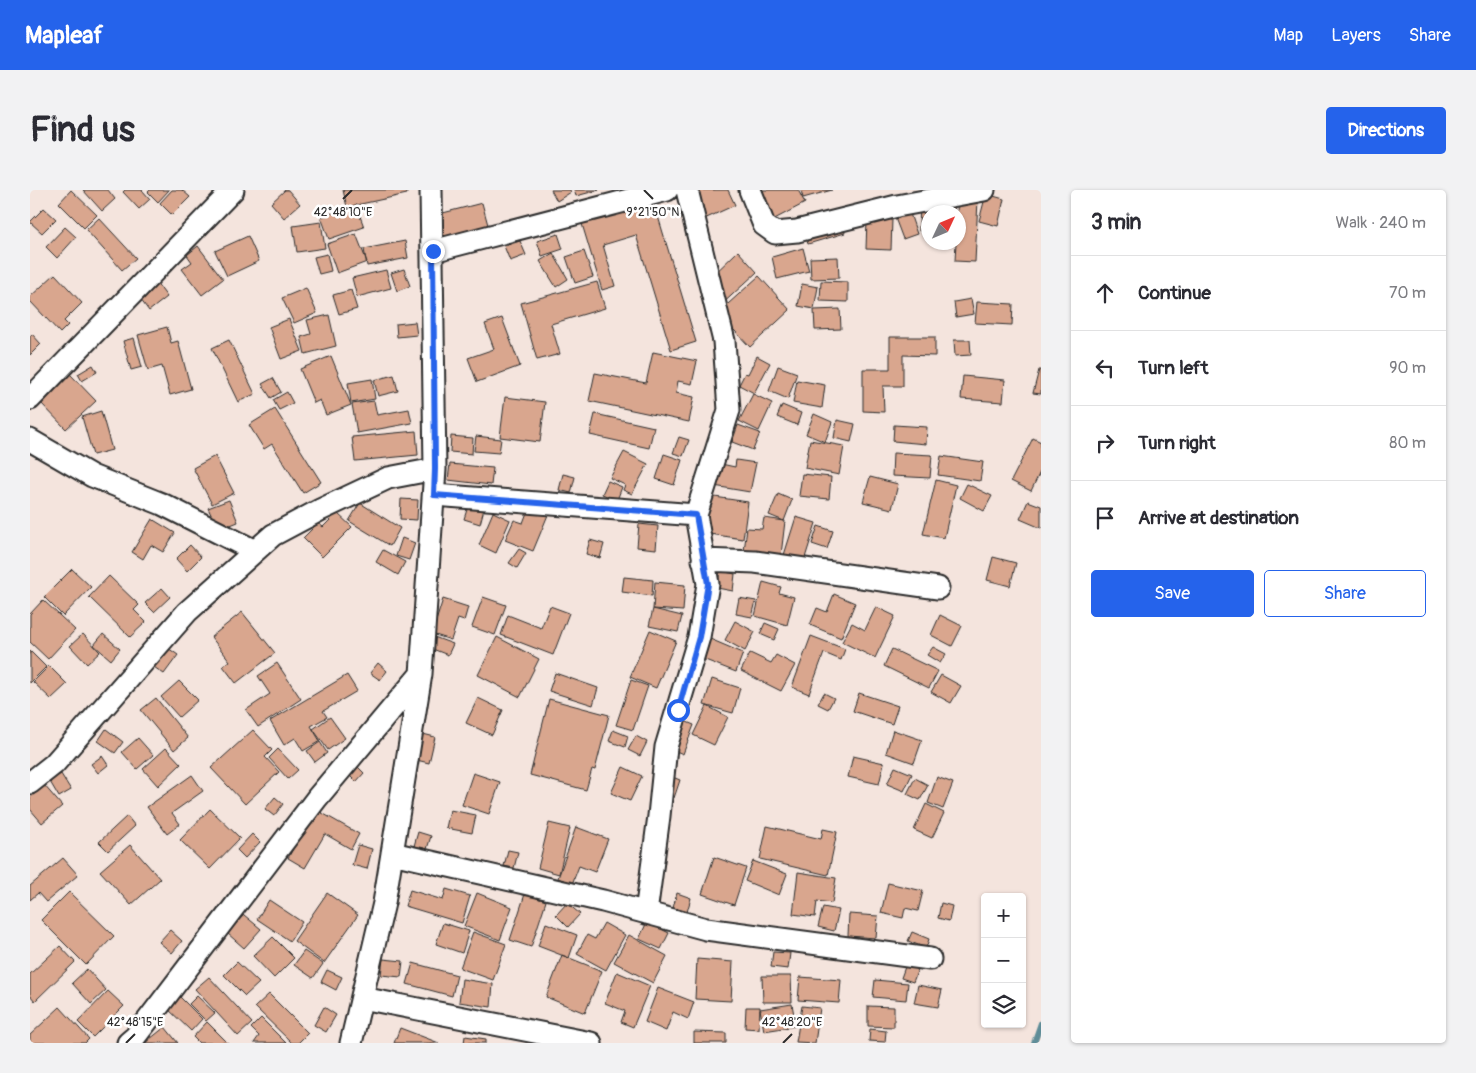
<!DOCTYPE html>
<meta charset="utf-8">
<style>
body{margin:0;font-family:Pangolin,sans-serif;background:#f2f2f3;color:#2b2b33}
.controls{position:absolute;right:15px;bottom:15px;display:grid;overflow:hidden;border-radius:5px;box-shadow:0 1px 4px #0004}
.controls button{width:45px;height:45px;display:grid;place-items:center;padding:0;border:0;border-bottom:1px solid #e1e1e2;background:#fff;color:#2b2b33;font:25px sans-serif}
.compass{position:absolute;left:891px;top:15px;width:45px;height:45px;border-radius:50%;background:#fff;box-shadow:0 1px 4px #0004;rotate:46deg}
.stop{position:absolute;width:15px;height:15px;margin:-11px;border:4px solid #2563eb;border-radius:50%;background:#fff}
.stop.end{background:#2563eb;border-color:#fff;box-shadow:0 1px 5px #0008}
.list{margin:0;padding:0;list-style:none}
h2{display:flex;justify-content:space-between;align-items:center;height:65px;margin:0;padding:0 20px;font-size:21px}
h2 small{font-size:16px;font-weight:400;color:#7c7c81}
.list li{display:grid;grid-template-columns:32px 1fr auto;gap:15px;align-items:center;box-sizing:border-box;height:75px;padding:0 20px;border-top:1px solid #e1e1e2}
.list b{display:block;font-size:19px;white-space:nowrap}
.list em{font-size:16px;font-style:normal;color:#7c7c81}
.actions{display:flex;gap:10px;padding:15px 20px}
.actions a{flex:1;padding:11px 0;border:1px solid #2563eb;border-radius:5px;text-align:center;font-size:18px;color:#2563eb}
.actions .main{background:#2563eb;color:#fff}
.icon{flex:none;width:28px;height:28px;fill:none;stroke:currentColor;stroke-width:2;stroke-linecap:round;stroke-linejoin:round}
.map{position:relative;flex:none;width:1011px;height:853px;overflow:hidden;border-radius:5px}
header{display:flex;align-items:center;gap:30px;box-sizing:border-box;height:70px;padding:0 25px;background:#2563eb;color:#fff}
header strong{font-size:24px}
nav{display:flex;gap:28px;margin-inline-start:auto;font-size:18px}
.intro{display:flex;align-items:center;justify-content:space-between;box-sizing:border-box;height:120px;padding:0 30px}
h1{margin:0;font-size:35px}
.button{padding:12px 22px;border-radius:5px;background:#2563eb;color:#fff;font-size:18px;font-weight:700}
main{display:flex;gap:30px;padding:0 30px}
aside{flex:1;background:#fff;border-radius:5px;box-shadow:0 1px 4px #0004}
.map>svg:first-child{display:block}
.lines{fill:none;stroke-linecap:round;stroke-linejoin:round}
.stream{stroke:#5f8d98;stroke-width:6}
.building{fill:#d9a68e;stroke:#2b2b2b}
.minor-casing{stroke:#2b2b2b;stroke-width:25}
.minor{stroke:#fff;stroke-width:21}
.route{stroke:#2563eb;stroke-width:6}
.ticks{fill:none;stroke:#2b2b2b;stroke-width:2}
.ticks-label{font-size:12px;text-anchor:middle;fill:#2b2b2b;stroke:#fff;stroke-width:5;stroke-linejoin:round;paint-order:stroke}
</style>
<header>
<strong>Mapleaf</strong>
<nav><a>Map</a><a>Layers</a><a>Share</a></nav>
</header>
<div class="intro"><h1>Find us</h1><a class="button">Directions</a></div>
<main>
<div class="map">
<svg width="1011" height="853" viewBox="0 0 1011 853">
<rect width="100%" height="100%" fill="#f4e4dd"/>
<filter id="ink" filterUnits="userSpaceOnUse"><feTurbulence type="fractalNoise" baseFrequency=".02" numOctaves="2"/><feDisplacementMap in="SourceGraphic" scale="10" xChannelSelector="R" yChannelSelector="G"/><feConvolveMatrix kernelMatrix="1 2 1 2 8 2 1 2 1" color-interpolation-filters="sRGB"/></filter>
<g filter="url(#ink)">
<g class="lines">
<path class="stream" d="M1004 853 1011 833"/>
</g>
<path class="building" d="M41 0 67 25 54 38 29 13Z
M53 0H78L85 9 72 21Z
M95 0H112L120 9 109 19 93 2Z
M120 0H139L128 12 118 2Z
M142 0H152L160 7 142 25 130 13Z
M255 0H258L270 14 254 28 241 13Z
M313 0H376L377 4 317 17Z
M521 0H540L541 2 527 11Z
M544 0H569L546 6Z
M661 0H698L705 15 670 31Z
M734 0H768L775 13 735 34 721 7Z
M771 0H802L773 8Z
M956 4 974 9 968 36 949 31Z
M890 7 925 8 924 22H898V41H889Z
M927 8 948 9 945 72 925 71 926 52H928Z
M452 13 458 35 414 47 409 24Z
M624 13 666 152 641 160 606 45 573 55 585 96 572 100 552 34Z
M326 15 334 37 299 49 291 27Z
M877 15 887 44 873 49 862 20Z
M14 18 26 29 12 43 0 32Z
M810 27 815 43 778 54 773 38Z
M69 28 106 68 92 80 56 40Z
M837 29H862L861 60 836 59Z
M291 32 295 58 267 62 263 36Z
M35 37 46 47 27 68 16 57Z
M326 44 337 72 307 83 297 54Z
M528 44 533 59 512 66 507 51Z
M218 46 229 71 197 86 185 61Z
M375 51 378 68 337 76 334 59Z
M490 51 496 65 480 71 474 56Z
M168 56 193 89 172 105 152 79 162 72 157 65Z
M773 58 779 81 747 89 742 67Z
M554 61 563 87 545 93 536 67Z
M708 61 727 82 689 117 677 91Z
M523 63 538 89 526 97 510 71Z
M297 64 301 81 289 84 284 67Z
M808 67 809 88 781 89 780 68Z
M374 79 380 96 367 101 361 83Z
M356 80 361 98 327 107 322 88Z
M25 84 52 113 34 131 38 135 30 143 0 111V107Z
M729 86 760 120 720 157 688 123Z
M791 91 818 92V112L790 111Z
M126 92 137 107 119 121 108 106Z
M567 92 575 118 521 134 530 164 507 170 491 113Z
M772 94 788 97 784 119 768 116Z
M276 98 287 123 264 133 252 108Z
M321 100 327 119 309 124 303 105Z
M941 109 944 124 926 127 924 112Z
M947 112 983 114 982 135 945 133Z
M810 119 811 139 785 140 784 120Z
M299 125 306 156 275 164 271 147 281 144 277 130Z
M472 128 490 176 447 192 438 168 464 159 455 134Z
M259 129 272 161 251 169 239 137Z
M385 132 387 145 367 147 366 134Z
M137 137 141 153 148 151 161 199 140 205 132 176 118 180 108 145Z
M2 144 11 154 0 165V146Z
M860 147H905V166L873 165V196H853L854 222 833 221V179H860Z
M104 148 112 177 101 180 93 151Z
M199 150 225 204 208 212 182 158Z
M924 150H940L941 165 925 166Z
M623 162 667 171 662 194 648 191 646 203 664 207 659 232 559 211 565 183 616 193Z
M301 166 321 215 296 225 290 210 284 213 270 179Z
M727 166 740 173 724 203 709 195 715 183 718 184Z
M63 175 67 182 52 191 48 184Z
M748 176 767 183 758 209 739 201Z
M1009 180H1011V204L1003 203Z
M40 184 66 211 36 239 10 212Z
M364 185 368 201 348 206 344 190Z
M933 186 975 190 973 212 931 209Z
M243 188 251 202 241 208 232 194Z
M342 189 345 209 321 213 318 193Z
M767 190 795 195 792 218 763 213Z
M257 202 263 213 249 220 243 210Z
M723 204 742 213 729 241 709 231Z
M475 207 515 212 510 252 470 247Z
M344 211 347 225 379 219 382 233 327 243 322 214Z
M752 215 771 223 767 235 747 227Z
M245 219 291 292 273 303 242 254 234 259 219 235Z
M71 221 82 260 63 265 52 227Z
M565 224 624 237 619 258 560 245Z
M784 224 802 232 795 252 776 244Z
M807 230 825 234 821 252 804 248Z
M708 235 730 243 723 260 702 252Z
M864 235 897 237 896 254 863 251Z
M386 241 388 265 325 271 322 247Z
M421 246 443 248 442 264 420 262Z
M446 246 471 249 469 263 444 261Z
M649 247 659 250 653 266 643 263Z
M1003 248 1011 252V280L1001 301 981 291Z
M780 250 814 256 809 285 775 278Z
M594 262 618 274 602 304 593 300 595 295 580 288Z
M863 263 902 265 900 288 862 286Z
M634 264 652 270 644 295 626 289Z
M185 266 204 303 182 314 163 278Z
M911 266 953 272 950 291 908 285Z
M706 270 726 273 720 302 678 295 682 272 705 277Z
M420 274 463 278 461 295 418 290Z
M533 284 545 287 541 303 529 300Z
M772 284 801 287 799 309 769 306Z
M840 287 868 294 862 319 833 312Z
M906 290 926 295 914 348 893 344Z
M578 291 592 297 587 310 572 304Z
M937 294 962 306 954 321 930 308Z
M748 304 762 310 754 331 739 325Z
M678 306 718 312 713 349 673 343Z
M371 309 388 310 387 330 370 329Z
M199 310 208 332 188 340 178 318Z
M440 310 455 315 450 334 434 329Z
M998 311 1011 316V338L990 329Z
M501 312 520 320 503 361 475 350 484 330 493 333Z
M330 313 370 338 360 356 319 331Z
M463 322 480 330 466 363 449 355Z
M307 323 322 337 292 367 273 348 288 333 293 337Z
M766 327 786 333 774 371 754 365Z
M734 328 755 331 751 365 714 361 717 338 732 339Z
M122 329 145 343 133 362 121 355 113 369 102 362Z
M609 334 628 336 626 359 607 357Z
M788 336 803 341 797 359 782 354Z
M372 348 385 353 379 370 366 366Z
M560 350 574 354 570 368 556 364Z
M160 355 171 367 157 381 146 369Z
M489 359 496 363 487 378 479 373Z
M353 360 375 372 368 385 346 372Z
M963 367 986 373 980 396 957 390Z
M42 379 61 397 33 426 14 407Z
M690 381 705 384 703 401 687 398Z
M79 386 109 415 104 420 116 432 100 447 59 407Z
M594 387 623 390 622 406 592 402Z
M625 392 655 395 653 421 623 419Z
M733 392 751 397 749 403 764 407 757 435 725 426Z
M132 398 140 407 124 422 115 413Z
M804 404 825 413 811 448 780 435 787 418 797 422Z
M453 407 476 415 465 445 442 437Z
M709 408 726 411 722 427 706 424Z
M413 409 438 417 434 431 428 429 421 450 402 444Z
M13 410 45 440 18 469 0 452V424Z
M520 416 539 423 523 465 471 445 478 425 511 438Z
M846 417 865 426 845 468 812 452 822 433 835 440Z
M623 419 652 426 648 442 619 436Z
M212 422 245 463 206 493 193 476 200 471 181 447Z
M910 425 932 436 922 456 901 445Z
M705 431 725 442 715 461 695 450Z
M735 433 749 439 744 450 730 444Z
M620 440 646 451 626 498 600 487Z
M53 444 70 462 57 474 40 456Z
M73 444 90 459 81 470 64 455Z
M673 446 713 463 706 482 665 466Z
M781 446 815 459 811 470 794 463 779 504 762 497Z
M404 447 423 454 418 465 400 458Z
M467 447 509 469 490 507 448 485Z
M135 456 148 465 134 484 121 475Z
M903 457 916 464 910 473 897 465Z
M862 459 908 481 899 498 854 476Z
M0 461 16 477 0 493Z
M720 463 741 473 746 465 765 475 751 501 711 481Z
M247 473 271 509 228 537 216 520 240 504 228 486Z
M348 473 357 481 350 490 340 483Z
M19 476 37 494 21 509 3 492Z
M525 483 568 498 563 515 519 501Z
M317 485 327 501 293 521 297 527 281 536 290 551 273 561 265 548 254 555 240 531Z
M911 485 931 496 921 513 901 502Z
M682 489 710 498 703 523 674 515Z
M601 490 618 496 603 540 586 535Z
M149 491 168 510 149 527 131 507Z
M794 503 804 508 798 519 788 514Z
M829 503 868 516 862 534 823 521Z
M126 508 158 548 144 560 111 520Z
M448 508 473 520 462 545 436 533Z
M519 509 579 525 565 580 562 579 556 600 500 585Z
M677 516 698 527 684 555 663 545Z
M642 526 664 535 653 564 630 554Z
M300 527 315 548 298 560 283 539Z
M76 539 93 552 85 563 68 551Z
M223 540 242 560 235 567 249 582 215 614 181 578Z
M583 540 598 546 595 557 579 551Z
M863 540 892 550 884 573 856 563Z
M385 542 405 547 399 573 378 568Z
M606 546 617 552 610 566 598 560Z
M108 548 123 565 107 579 92 562Z
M290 552 297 563 285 572 277 561Z
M136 558 151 574 128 596 113 579Z
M248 559 268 580 258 589 239 568Z
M72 566 78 575 68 583 61 574Z
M823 566 854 573 849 594 818 587Z
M325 574 334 583 326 592 316 582Z
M593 577 612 586 600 611 581 603Z
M865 577 882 584 874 601 857 594Z
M443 583 470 592 459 624 432 615Z
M31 584 41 600 29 607 19 590Z
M162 585 173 601 142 623 150 634 137 644 117 617Z
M640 586 650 590 644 608 634 604Z
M907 587 923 593 913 619 898 613Z
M885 588 898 595 890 610 877 604Z
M14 595 32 616 12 633 0 619V608Z
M245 607 253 614 244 626 235 619Z
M896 614 914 623 902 648 884 640Z
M180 619 210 648 180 679 150 650Z
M285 619 329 644 321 659 295 644 275 678 258 668Z
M420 620 446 625 442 643 416 638Z
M97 626 105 636 78 661 69 652Z
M519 633 540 638 529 684 508 678Z
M737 636 791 649 793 639 807 642 798 685 730 669Z
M546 637 578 649 565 682 549 676 542 694 528 688Z
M388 642 401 646 397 659 384 656Z
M222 644 230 652 215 668 207 660Z
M100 655 130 689 101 715 70 681Z
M328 655 342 659 337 679 322 675Z
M478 660 488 662 484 678 474 676Z
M684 667 716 678 704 715 672 704Z
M33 668 48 685 16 712 8 703 0 710V696Z
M723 671 757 684 749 705 715 691Z
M768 682 806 688 802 713 787 711 785 727 763 724Z
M858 693 893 701 888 721 875 718 873 728 851 723Z
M416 699 440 706 432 733 375 716 380 700 413 710Z
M39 702 84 746 56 775 11 730Z
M297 703 328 725 294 773 264 751Z
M447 703 482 717 470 750 434 736Z
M647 703 661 708 657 722 643 718Z
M495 704 516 711 501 757 480 750Z
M239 710 272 732 260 751 227 729Z
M537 713 550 724 538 737 526 725Z
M911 713 922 716 919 731 908 728Z
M793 717 809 720 804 741 788 737Z
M819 724 848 726 846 748 818 746Z
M214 725 231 739 214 758 197 743Z
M617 732 639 743 631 759 609 749Z
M413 733 439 741 432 763 406 754Z
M516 733 547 745 539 768 508 756Z
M574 733 595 745 576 780 547 764 557 745 565 749Z
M140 740 152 751 142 763 129 752Z
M443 742 476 754 463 790 430 778Z
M882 742 899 749 896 758 878 751Z
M599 745 637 766 623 793 584 772Z
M243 747 264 768 244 788 223 766Z
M30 756 45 772 5 811 0 805V784Z
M274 761 293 774 283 788 264 775Z
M743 762 760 763 758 779 741 777Z
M532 765 572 781 555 823 516 807Z
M353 769 373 771 371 787 351 785Z
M667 769 703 772 701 811 665 809Z
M207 772 229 793 215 806 194 785Z
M383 773 427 785 422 806 377 794Z
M876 774 888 779 883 792 871 788Z
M57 779 76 800 61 814 42 793Z
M297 780 312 787 306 800 291 792Z
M587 782 620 796 603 837 591 832 595 821 575 813Z
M732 786H761L762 812H733Z
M179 787 222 833 208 846 165 799Z
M770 787 811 790 809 813 768 810Z
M432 789 463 794 461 817 429 812Z
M845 790 878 793 876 810 843 807Z
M888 795 912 800 908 817 884 813Z
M628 798 664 812 658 829 643 822 636 841 615 832Z
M78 801 94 816 63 847 48 832Z
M239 804 278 843 268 853H262L225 817Z
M149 806 172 829 161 841 137 818Z
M167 806 185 823 176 831 159 814Z
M762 814 766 836 734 841 730 819Z
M772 816 790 818 785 853 766 852Z
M838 816 864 817V837L838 836Z
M30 817 59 849 55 853H0V845Z
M294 817 306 825 296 842 284 835Z
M716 817H730L729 839 715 838Z
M231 828 256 853H224L229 846 221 838Z
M177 832 198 853H169L163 847Z
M135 837 148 853H115Z
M370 838 409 853H364Z
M840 839 856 841 855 852 839 851Z
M664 842 696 843V853H664Z
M435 846 456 849V853H434Z"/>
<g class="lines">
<defs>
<path id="minor" d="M720 0 734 35 745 43 767 41 867 16 954 0
M403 61 637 0
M0 209 203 0
M0 250 62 286 132 314 225 361
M404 305 666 325
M673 370 725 372 908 398
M0 593 24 574 157 422 243 345 290 320 358 288 405 279
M362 663 573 711 676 739 900 769
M616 723 629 626 636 557 669 447 678 394 666 325 699 220 694 151 657 0
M332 808 561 853
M98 853 105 847 287 608 391 484
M321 853 354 713 391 484 405 279 401 0"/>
</defs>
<use href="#minor" class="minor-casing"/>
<use href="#minor" class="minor"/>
</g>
</g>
<g class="lines" filter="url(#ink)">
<path class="route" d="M403 61 405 279 404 305 666 325 678 394 669 447 648 520"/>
</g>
<path class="ticks" d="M614 0 623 9M313 9 322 0M96 853 105 844M753 853 762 844"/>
<g class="ticks-label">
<text x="313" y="26">42°48'10"E</text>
<text x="623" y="26">9°21'50"N</text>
<text x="105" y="836">42°48'15"E</text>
<text x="762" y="836">42°48'20"E</text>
</g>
</svg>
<div class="controls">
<button>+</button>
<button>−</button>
<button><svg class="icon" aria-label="layers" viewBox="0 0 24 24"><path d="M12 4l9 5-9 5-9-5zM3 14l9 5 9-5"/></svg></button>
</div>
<svg class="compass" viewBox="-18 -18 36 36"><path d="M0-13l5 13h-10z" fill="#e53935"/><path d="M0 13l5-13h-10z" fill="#7c7c81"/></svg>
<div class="stop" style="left:648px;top:520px"></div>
<div class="stop end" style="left:403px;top:61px"></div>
</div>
<aside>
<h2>3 min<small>Walk · 240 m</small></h2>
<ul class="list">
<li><svg class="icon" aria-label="ahead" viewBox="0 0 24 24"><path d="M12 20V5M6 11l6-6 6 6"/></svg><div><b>Continue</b></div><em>70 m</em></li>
<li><svg class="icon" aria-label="left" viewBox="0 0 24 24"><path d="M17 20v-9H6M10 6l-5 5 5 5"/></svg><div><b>Turn left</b></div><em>90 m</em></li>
<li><svg class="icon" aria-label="right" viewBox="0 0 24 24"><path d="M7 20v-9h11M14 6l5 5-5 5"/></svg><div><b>Turn right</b></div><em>80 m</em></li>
<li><svg class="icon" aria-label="arrive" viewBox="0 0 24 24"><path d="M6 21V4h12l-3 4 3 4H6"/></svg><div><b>Arrive at destination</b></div></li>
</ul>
<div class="actions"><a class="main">Save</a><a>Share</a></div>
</aside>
</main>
